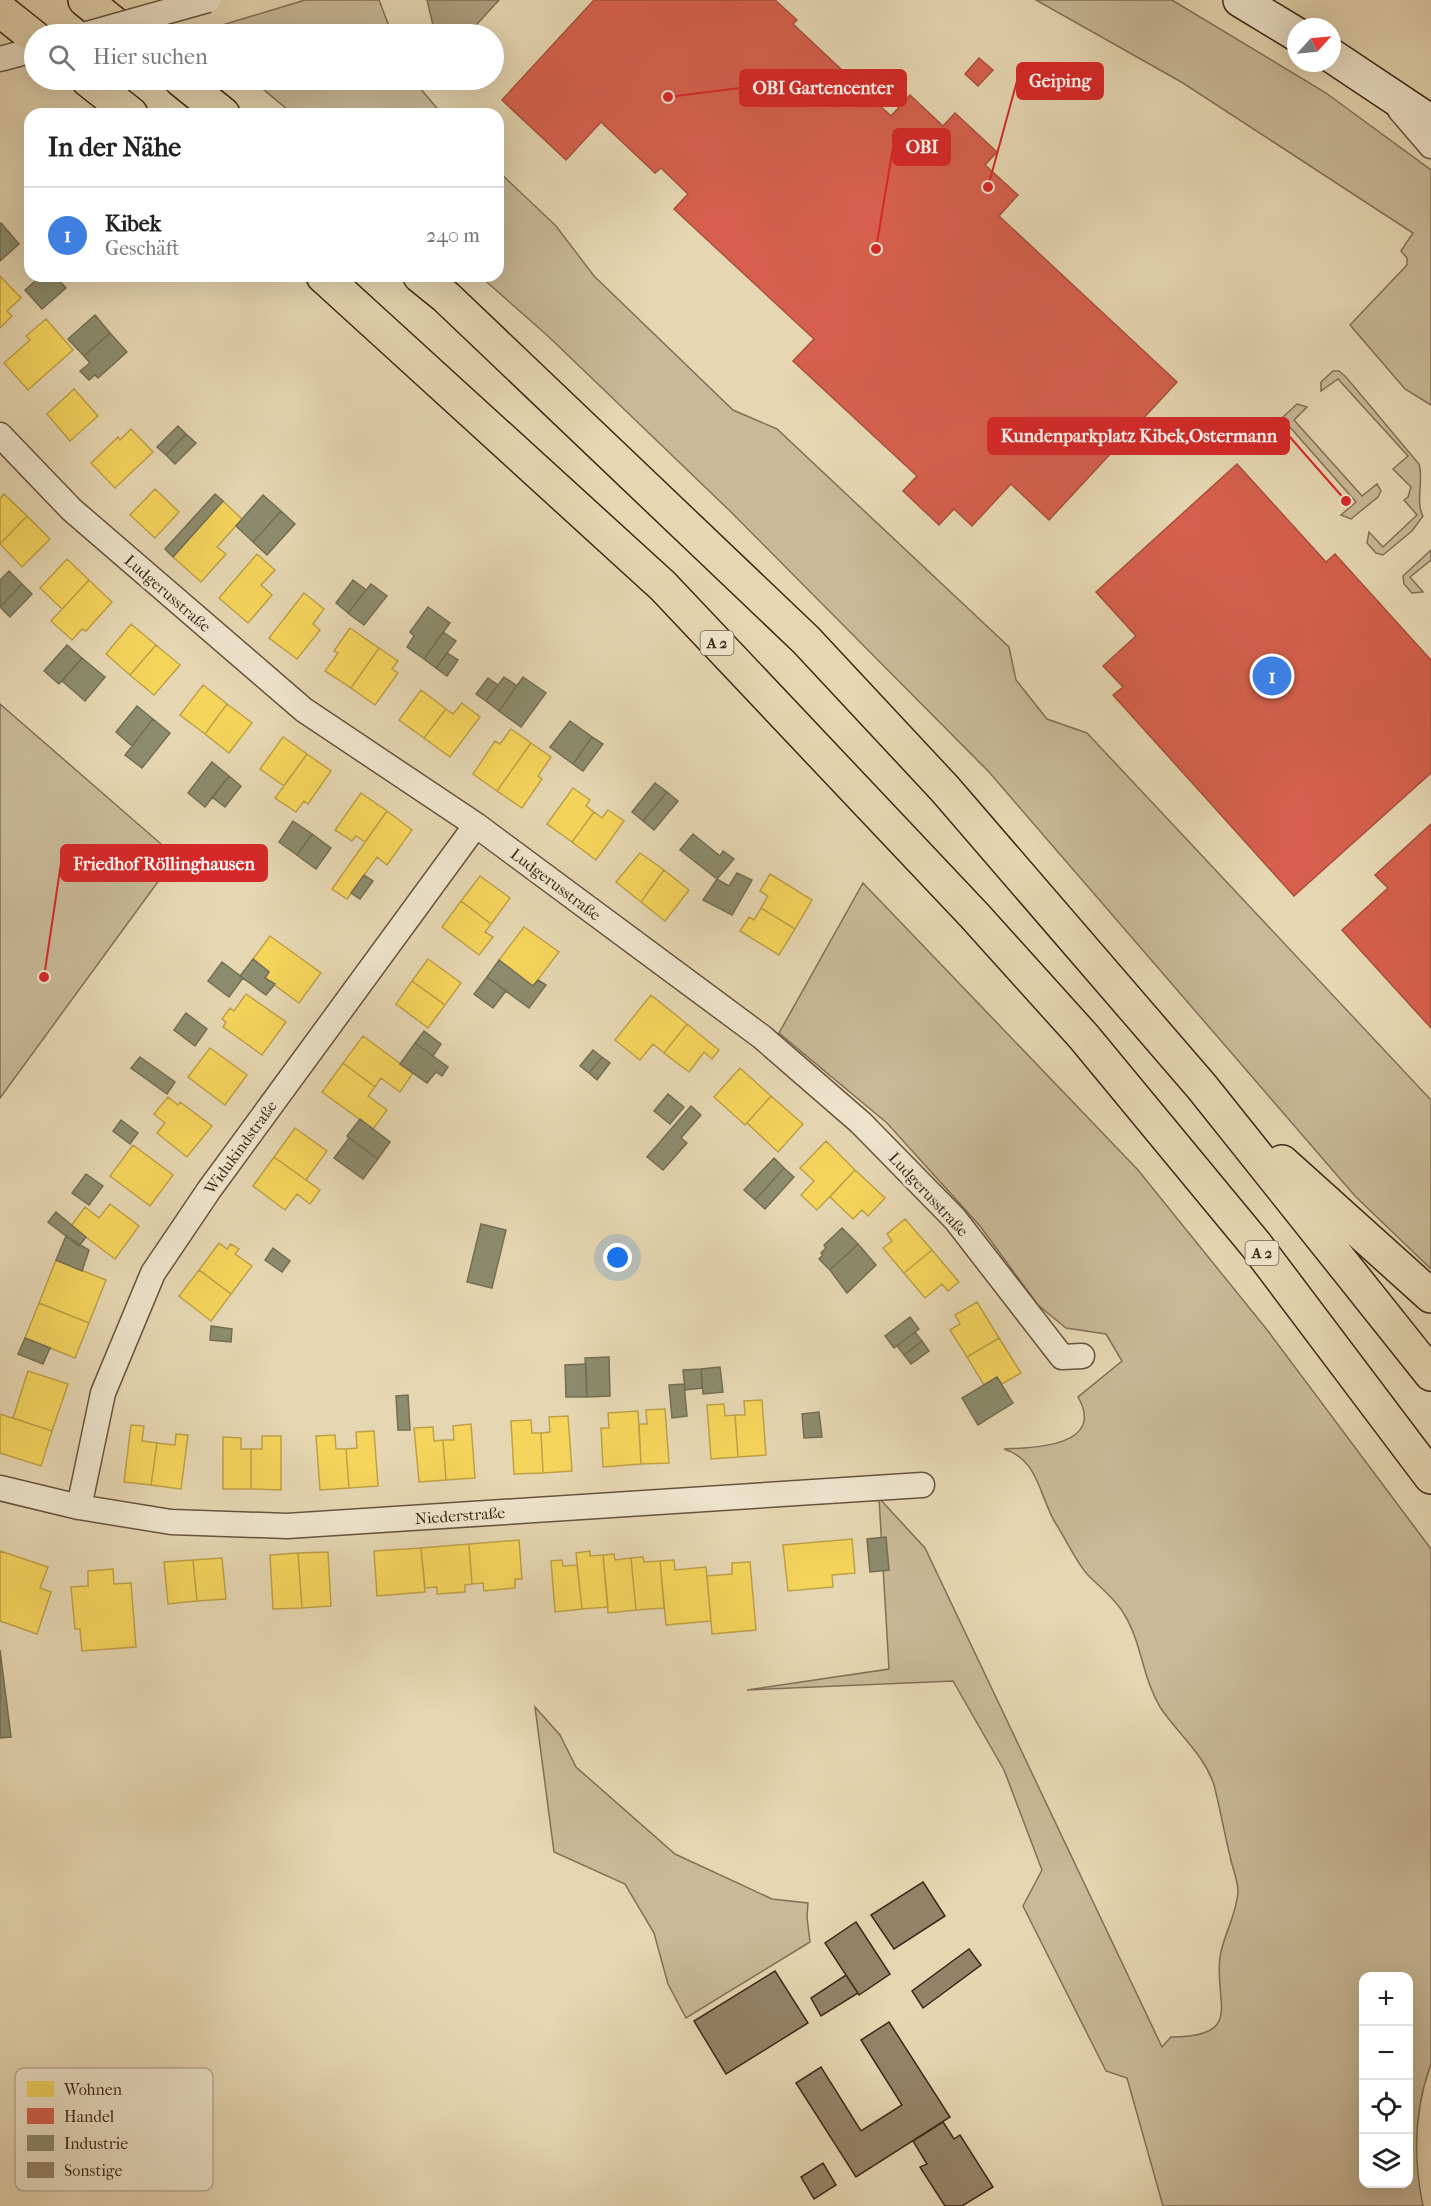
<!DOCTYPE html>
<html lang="de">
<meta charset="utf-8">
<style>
body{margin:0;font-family:"IM FELL French Canon",serif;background:#f6f6f6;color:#222}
.controls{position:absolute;right:18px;bottom:18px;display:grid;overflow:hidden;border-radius:12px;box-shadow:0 6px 24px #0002}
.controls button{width:54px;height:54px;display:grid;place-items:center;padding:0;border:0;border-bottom:2px solid #e0e0e0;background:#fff;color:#222;font:30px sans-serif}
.compass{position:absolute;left:1287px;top:18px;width:54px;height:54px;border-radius:50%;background:#fff;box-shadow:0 6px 24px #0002;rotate:63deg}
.you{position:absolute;left:618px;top:1258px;width:21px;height:21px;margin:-15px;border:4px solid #fff;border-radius:50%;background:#1a73e8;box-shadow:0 0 0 9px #1a73e833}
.badge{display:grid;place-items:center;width:39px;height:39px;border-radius:50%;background:#ea580c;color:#fff;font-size:20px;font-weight:700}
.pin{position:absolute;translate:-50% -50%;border:3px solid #fff;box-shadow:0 2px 6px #0006}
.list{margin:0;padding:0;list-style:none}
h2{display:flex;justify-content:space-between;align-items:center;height:78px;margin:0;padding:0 24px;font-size:26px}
h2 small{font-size:20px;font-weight:400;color:#767676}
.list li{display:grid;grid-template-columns:39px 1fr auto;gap:18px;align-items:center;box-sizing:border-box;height:96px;padding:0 24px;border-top:2px solid #e0e0e0}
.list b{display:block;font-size:22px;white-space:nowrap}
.list p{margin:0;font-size:20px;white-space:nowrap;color:#767676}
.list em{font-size:20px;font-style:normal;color:#767676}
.icon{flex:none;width:33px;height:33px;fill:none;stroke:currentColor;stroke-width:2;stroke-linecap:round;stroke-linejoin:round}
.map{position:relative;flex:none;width:1431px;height:2206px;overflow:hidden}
.search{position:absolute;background:#fff;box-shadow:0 6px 24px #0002;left:24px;top:24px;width:480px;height:66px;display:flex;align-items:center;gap:15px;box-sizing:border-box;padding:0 21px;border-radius:33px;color:#767676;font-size:22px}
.panel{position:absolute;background:#fff;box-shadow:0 6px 24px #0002;left:24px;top:108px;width:480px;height:174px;border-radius:18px}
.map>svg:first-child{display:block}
.green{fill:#c9b998;stroke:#837058;stroke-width:1.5;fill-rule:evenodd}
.water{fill:#ad9c7e;stroke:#806e56;stroke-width:1.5}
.homes{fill:#f6d55c;stroke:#bea148;stroke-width:1.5}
.shops{fill:#d6604d;stroke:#a84f3d;stroke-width:1.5}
.industry{fill:#8c8c6e;stroke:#746e54;stroke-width:1.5}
.building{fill:#958369;stroke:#3d2819;stroke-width:1.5}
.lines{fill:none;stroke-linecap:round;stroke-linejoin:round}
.street-casing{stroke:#67543f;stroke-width:27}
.secondary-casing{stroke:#3d2819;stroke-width:36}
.highway-casing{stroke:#3d2819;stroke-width:36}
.street{stroke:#efe5cd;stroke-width:24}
.secondary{stroke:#efe5cd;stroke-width:33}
.highway{stroke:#e6d7b2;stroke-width:33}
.street-bridge-casing{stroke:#67543f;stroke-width:27;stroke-linecap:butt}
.street-bridge{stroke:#efe5cd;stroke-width:24}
.labels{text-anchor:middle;stroke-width:6;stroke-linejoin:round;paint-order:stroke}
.shield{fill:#efe5cd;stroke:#72614f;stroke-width:1.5}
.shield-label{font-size:15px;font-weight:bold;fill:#3d2819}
.street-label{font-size:16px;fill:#3d2819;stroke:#efe5cd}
.key{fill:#efe5cd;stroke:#baac97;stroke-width:1.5}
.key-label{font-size:16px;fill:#3d2819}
.leader{fill:none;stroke:#d62828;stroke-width:2}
.callout-dot{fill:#d62828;stroke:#efe5cd;stroke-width:2}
.callout{fill:#d62828;stroke:#d62828;stroke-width:2}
.callout-label{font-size:18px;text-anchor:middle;font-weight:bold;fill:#fff}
</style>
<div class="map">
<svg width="1431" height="2206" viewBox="0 0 1431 2206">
<rect width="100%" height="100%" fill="#e6d7b2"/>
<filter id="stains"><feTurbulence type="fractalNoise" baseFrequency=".00333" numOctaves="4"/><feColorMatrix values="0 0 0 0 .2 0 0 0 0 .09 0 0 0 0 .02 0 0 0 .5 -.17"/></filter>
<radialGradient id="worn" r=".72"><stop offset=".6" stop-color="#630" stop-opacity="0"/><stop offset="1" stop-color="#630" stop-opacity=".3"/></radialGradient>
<path class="green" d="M305 0H379L392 34 196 33Z
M1036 0H1172L1326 93 1431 170V405L1405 389 1350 325 1407 265V258L1401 251 1413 233 1183 83Z
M252 80H413L442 114H293Z
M498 171 556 226 594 276 733 410 777 429 1009 647 1016 680 1047 719 1087 733 1431 1100V1269L1355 1196 989 772 731 512 549 337 480 276H498Z
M1333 371H1339L1346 377 1419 464C1424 480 1415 502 1423 516L1412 531 1383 555 1376 553 1367 543 1369 532 1383 547 1417 515 1404 500 1408 497 1411 487 1393 469 1408 456 1338 379 1321 391V382Z
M1297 404 1307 407 1294 420 1362 496 1377 484 1381 491 1378 497 1351 519 1341 515 1356 502 1288 425 1273 438 1271 437 1272 427Z
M1431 550V560L1410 577 1423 592 1412 593 1404 584 1403 576Z
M0 704 176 857 0 1098Z
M863 883 1138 1170 1268 1331 1431 1549V2064C1414 2110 1413 2158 1423 2206H1163L1127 2078 1106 2071 1023 1906 1042 1870 1004 1770 953 1681 747 1690 889 1669 879 1498 925 1548 1162 2047 1171 2037C1245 2037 1214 2003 1220 1957 1223 1935 1237 1915 1238 1891 1238 1880 1232 1867 1230 1856 1224 1832 1220 1808 1214 1785 1204 1754 1177 1733 1160 1707 1142 1677 1142 1643 1124 1614 1115 1598 1099 1587 1087 1574 1075 1560 1066 1539 1056 1524 1039 1496 1039 1460 1004 1449 1035 1448 1106 1446 1078 1397L1122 1361 1106 1334 1066 1328 1038 1305 980 1226 887 1123 779 1033ZM1364 1976H1408V2184H1364Z
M535 1707 560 1735 576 1767 675 1854 772 1899 808 1903 807 1917 810 1942 686 2018 668 1984 654 1933 625 1884 554 1852Z"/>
<path class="water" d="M427 0H499L468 34H435Z"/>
<path class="homes" d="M0 276 21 298 7 311 12 316 0 328Z
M46 319 73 350 28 390 4 363 30 340 26 336Z
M74 389 98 416 70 441 47 414Z
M131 429 153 452 115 488 91 463 118 437 120 440Z
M155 489 179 512 155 538 130 515Z
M4 494 27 516 0 544V499Z
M223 501 242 519 217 547 226 554 201 582 173 557Z
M27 516 50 539 22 567 0 544Z
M257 554 275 570 261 585 272 595 248 623 219 598Z
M67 559 89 580 62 609 40 588Z
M89 580 112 602 86 631 82 629 72 640 51 621Z
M304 593 324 609 313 624 320 630 297 659 269 638Z
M131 624 156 645 130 675 106 654Z
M350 628 379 648 351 688 325 671 338 653 334 651Z
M156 645 180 665 154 695 130 675Z
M379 648 398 661 392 669 398 673 375 705 351 688Z
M203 685 227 704 205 734 180 715Z
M421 690 446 709 424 738 399 720Z
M462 703 480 717 450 757 424 738 446 709 453 714Z
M227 704 252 723 229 753 205 734Z
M511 729 531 743 497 791 473 774 495 741 500 744Z
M283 737 307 754 284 786 260 769Z
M531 743 551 757 538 776 542 779 522 808 497 791Z
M307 754 331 771 308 804 304 801 296 812 275 798Z
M573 788 590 800 586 806 594 812 572 842 547 824Z
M361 793 387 811 365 842 356 836 352 841 335 830Z
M608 810 624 821 596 860 572 842 594 812 602 818Z
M387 811 412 830 387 865 377 857 347 899 332 889Z
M640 853 664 870 641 902 616 882Z
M664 870 689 890 665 921 641 902Z
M770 874 812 900 795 929 761 908 768 896 760 891Z
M480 876 510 898 491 924 461 901Z
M461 901 491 924 485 932 493 937 479 955 442 927Z
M761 908 795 929 779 955 740 931 749 917 754 920Z
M524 927 559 952 533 986 499 960Z
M270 936 321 973 299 1003 265 978 269 972 253 959Z
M428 959 461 983 445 1005 412 981Z
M412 981 445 1005 428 1028 396 1004Z
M246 994 286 1022 262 1055 223 1027 226 1022 222 1019 230 1008 234 1011Z
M651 995 687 1024 664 1053 653 1044 640 1060 615 1040Z
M687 1024 719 1050 712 1059 704 1052 689 1072 664 1053Z
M363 1036 413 1073 400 1092 381 1078 375 1087 343 1063Z
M210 1048 247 1075 225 1105 188 1077Z
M343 1063 375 1087 368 1096 387 1110 373 1129 322 1092Z
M740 1068 771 1096 745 1125 714 1097Z
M771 1096 803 1124 778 1152 747 1123Z
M168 1097 178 1105 180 1102 212 1126 187 1157 157 1133 165 1123 154 1114Z
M295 1128 327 1151 306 1180 274 1157Z
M826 1141 855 1170 817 1210 801 1195 814 1181 800 1168Z
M133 1145 173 1175 150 1206 110 1176Z
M274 1157 320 1190 310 1204 297 1194 285 1210 253 1186Z
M855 1170 885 1198 868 1216 862 1210 853 1219 830 1197Z
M110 1204 139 1226 115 1259 71 1226 85 1207 99 1218Z
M905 1219 932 1250 904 1273 883 1248 892 1241 887 1234Z
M219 1243 227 1249 231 1244 239 1249 235 1254 252 1266 231 1294 199 1270Z
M932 1250 959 1282 948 1291 942 1284 925 1298 904 1273Z
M56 1260 106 1280 89 1323 39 1303Z
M199 1270 231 1294 211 1321 179 1296Z
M977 1302 999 1338 967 1357 950 1330 960 1324 955 1315Z
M39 1303 89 1323 75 1358 25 1338Z
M999 1338 1021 1373 1002 1384 997 1377 984 1385 967 1357Z
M28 1371 68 1384 52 1431 13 1418Z
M762 1400 766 1455 738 1457 735 1415H745L744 1401Z
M724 1404 725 1416 735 1415 738 1457 711 1459 707 1405Z
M665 1409 669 1463 641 1464 639 1424H647L646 1410Z
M638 1411 641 1464 603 1467 601 1428H609L608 1413Z
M0 1414 52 1431 41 1466 0 1453Z
M568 1416 572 1471 543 1473 541 1433 550 1432 549 1417Z
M531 1420 532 1433H541L543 1473 514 1474 511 1421Z
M471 1424 475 1478 446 1480 443 1440H454L453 1426Z
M131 1425 144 1426 142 1441 157 1443 151 1485 124 1482Z
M433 1427 434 1441 443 1440 446 1480 419 1482 414 1428Z
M374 1431 378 1486 349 1488 346 1449 357 1448 356 1432Z
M176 1434 188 1435 181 1489 151 1485 157 1443 175 1445Z
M335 1435 336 1449H346L349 1488 320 1490 316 1436Z
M262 1436H281V1490L251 1489V1449H262Z
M223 1437 241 1438V1449H251V1489H223Z
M852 1539 855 1573 832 1575 833 1587 788 1591 783 1545Z
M519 1540 522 1579H515V1588L484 1591 483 1583 472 1584 469 1544Z
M469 1544 472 1584 465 1585V1592L437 1594V1587L425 1588 421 1548Z
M421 1548 425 1592 377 1596 374 1551Z
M0 1551 48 1567 40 1588 51 1592 37 1634 0 1621Z
M590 1551V1556L603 1555 608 1607 582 1609 576 1553Z
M328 1552 331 1606 302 1608 298 1553Z
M298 1553 302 1608 273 1609 270 1555Z
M614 1554 615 1560 631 1558 636 1610 608 1613 603 1555Z
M643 1557 644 1562 660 1561 664 1608 636 1610 631 1558Z
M222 1558 226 1599 197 1601 193 1560Z
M193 1560 197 1601 168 1604 164 1562Z
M562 1560 563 1566 577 1565 582 1609 555 1612 551 1561Z
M674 1560 675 1570 706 1567 711 1621 666 1625 660 1561Z
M750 1562 756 1630 712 1634 707 1576 732 1574V1563Z
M113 1569 114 1584 131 1583 136 1647 82 1651 80 1629H75L71 1587 88 1586V1571Z"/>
<path class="shops" d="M594 0H775L797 20 793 24 891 116 910 95 943 126 955 113 997 152 985 165 1018 195 999 216 1177 382 1049 520 1011 484 972 526 954 509 939 525 903 491 917 476 793 361 814 339 674 209 688 194 661 168 655 173 601 122 566 160 502 100Z
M979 58 993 70 978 86 965 74Z
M1237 464 1326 562 1335 554 1431 660V773L1294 896 1113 695 1123 687 1103 666 1136 636 1096 592Z
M1431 824V1028L1342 930 1388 888 1375 875Z"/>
<path class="industry" d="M1 223 19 244 0 261V224Z
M41 276H55L66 288 42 309 25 290Z
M95 315 110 333 84 356 68 339Z
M110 333 127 352 98 378 95 375 89 380 80 371 90 363 84 356Z
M178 426 186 434 166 455 157 447Z
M186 434 196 443 175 464 166 455Z
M215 494 223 501 173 557 165 549Z
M263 495 281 511 253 542 236 526Z
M281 511 295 524 267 555 253 542Z
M9 571 22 584 0 607V580Z
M353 580 366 590 348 613 336 603Z
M22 584 32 594 10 617 0 607Z
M371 584 387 596 364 625 348 613Z
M428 607 450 623 424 659 407 647 414 636 410 632Z
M443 632 456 641 436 668 424 659Z
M67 645 82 658 59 684 44 671Z
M447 653 458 660 447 676 436 668Z
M82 658 105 677 85 701 62 681Z
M504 677 517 686 499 711 486 701Z
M523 677 546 693 521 727 499 711Z
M488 678 498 685 486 701 476 694Z
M137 706 153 719 132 746 116 732Z
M153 719 170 733 142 768 125 755Z
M570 721 592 737 573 764 550 747Z
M592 737 603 744 583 771 573 764Z
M212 762 229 776 205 807 188 793Z
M229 776 241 786 225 807 212 797Z
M655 783 667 792 643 821 632 812Z
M667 792 678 801 654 830 643 821Z
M293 821 312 834 297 855 279 842Z
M312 834 331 848 316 869 297 855Z
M693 834 720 856 723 851 734 859 717 879 680 850Z
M737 873 752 880 732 915 703 900 717 879 729 886Z
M364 875 373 881 360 899 351 893Z
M253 959 269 972 265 978 275 984 266 995 240 976Z
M499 960 533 986 538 980 546 985 529 1008 487 977Z
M222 962 243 978 229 997 208 981Z
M487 977 506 991 493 1008 474 994Z
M186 1013 207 1029 195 1046 174 1030Z
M424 1031 441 1044 433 1056 415 1043Z
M415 1043 448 1067 442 1076 436 1072 427 1083 400 1064Z
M593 1050 602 1057 589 1073 580 1066Z
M140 1057 175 1082 167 1094 131 1068Z
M602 1057 610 1063 597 1080 589 1073Z
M668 1094 684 1107 670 1124 654 1111Z
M691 1106 701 1115 681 1138 687 1143 663 1170 647 1157Z
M360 1119 390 1142 378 1159 347 1136Z
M121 1120 138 1133 130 1144 113 1131Z
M349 1138 378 1159 363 1179 334 1158Z
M774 1158 784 1168 755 1200 744 1190Z
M784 1168 794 1177 765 1209 755 1200Z
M86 1174 103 1186 89 1205 72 1193Z
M56 1212 86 1237 79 1246 48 1222Z
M481 1224 506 1230 492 1288 467 1282Z
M842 1228 858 1244 830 1270 819 1259 823 1255 821 1253 826 1248 824 1245Z
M66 1236 89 1250 82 1271 56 1260Z
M858 1244 876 1265 847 1293 830 1270Z
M273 1248 290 1261 282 1272 265 1260Z
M910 1317 919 1329 894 1348 885 1336Z
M211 1326 232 1329 231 1342 210 1340Z
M915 1332 922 1341 904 1355 897 1346Z
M25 1338 50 1348 43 1364 18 1354Z
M922 1341 929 1351 911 1364 904 1355Z
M609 1357 610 1396 587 1397 585 1358Z
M586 1364 587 1397H566L565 1365Z
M720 1367 723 1392 703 1394 701 1369Z
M701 1369 702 1388 685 1390 683 1370Z
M997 1377 1013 1403 978 1425 962 1398Z
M684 1384 687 1416 672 1418 669 1385Z
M408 1395 410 1430H398L396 1396Z
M819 1412 822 1437 804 1438 802 1414Z
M886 1537 889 1570 870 1572 867 1539Z
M0 1650 11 1737 0 1738Z"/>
<path class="building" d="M923 1882 945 1916 894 1949 871 1915Z
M856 1922 890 1974 859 1995 825 1943Z
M969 1949 981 1965 923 2008 912 1991Z
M775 1971 808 2023 726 2074 694 2021Z
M846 1975 858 1993 821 2016 811 1998Z
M889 2022 950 2117 856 2177 796 2083 821 2067 861 2131 902 2105 861 2040Z
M943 2122 954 2139 960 2135 993 2187 962 2206H945L920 2167 927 2164 913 2141Z
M823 2163 836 2185 814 2199 801 2177Z"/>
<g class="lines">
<defs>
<path id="street" d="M0 59 34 50
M1400 110 1431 146
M0 435 72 510 304 710 476 825 762 1037 861 1123 955 1219 1062 1357 1082 1356
M0 1488 79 1507 171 1522 287 1526 922 1485
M79 1507 103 1393 153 1273 209 1190 476 825"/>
<path id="secondary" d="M1240 0 1296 34
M1332 56 1431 122"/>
<path id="highway" d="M85 0 127 34
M0 10 34 37
M88 80 131 114
M181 80 223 114
M323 276 663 586 974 915 1084 1037 1256 1245 1431 1477
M420 276 446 297 806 640 945 789 1202 1087 1431 1374
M1282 1162 1431 1296"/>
</defs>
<use href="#street" class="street-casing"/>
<use href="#secondary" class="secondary-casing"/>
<use href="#highway" class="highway-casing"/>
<use href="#street" class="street"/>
<use href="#secondary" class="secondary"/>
<use href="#highway" class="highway"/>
<defs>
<path id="street-bridge" d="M87 34 208 0"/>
</defs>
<use href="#street-bridge" class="street-bridge-casing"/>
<use href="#street-bridge" class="street-bridge"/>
</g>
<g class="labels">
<g class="shield">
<rect x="700.5" y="631" width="33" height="24" rx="4.5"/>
<rect x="1245.5" y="1241" width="33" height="24" rx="4.5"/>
</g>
<g class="shield-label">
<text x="717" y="648">A 2</text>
<text x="1262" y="1258">A 2</text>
</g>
<g class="street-label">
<text transform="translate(168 593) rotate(41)" y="6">Ludgerusstraße</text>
<text transform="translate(556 884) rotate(37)" y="6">Ludgerusstraße</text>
<text transform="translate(240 1147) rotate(-54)" y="6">Widukindstraße</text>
<text transform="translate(929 1194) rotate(47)" y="6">Ludgerusstraße</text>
<text transform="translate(460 1515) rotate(-4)" y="6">Niederstraße</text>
</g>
</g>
<rect x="15" y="2068" width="198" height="123" rx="9" class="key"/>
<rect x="27" y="2081" width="27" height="16" fill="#f6d55c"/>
<rect x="27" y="2108" width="27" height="16" fill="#d6604d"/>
<rect x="27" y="2135" width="27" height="16" fill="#8c8c6e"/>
<rect x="27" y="2162" width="27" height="16" fill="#958369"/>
<g class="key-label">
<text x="64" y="2095">Wohnen</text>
<text x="64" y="2122">Handel</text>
<text x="64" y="2149">Industrie</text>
<text x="64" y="2176">Sonstige</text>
</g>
<path class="leader" d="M988 187L1017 81M668 97L740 88M876 249L893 147M1346 501L1289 436M44 977L61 863"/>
<g class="callout-dot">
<circle cx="988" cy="187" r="6"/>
<circle cx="668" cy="97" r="6"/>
<circle cx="876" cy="249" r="6"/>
<circle cx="1346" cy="501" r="6"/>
<circle cx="44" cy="977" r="6"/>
</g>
<g class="callout">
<rect x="1017" y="63" width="86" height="36" rx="6"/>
<rect x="740" y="70" width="166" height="36" rx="6"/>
<rect x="893" y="129" width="57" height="36" rx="6"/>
<rect x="988" y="418" width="301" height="36" rx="6"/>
<rect x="61" y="845" width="206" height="36" rx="6"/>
</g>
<g class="callout-label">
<text x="1060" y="87">Geiping</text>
<text x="823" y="94">OBI Gartencenter</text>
<text x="922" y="153">OBI</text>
<text x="1139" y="442">Kundenparkplatz Kibek,Ostermann</text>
<text x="164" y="870">Friedhof Röllinghausen</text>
</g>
<rect width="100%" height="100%" filter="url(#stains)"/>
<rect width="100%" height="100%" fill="url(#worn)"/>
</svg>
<div class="controls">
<button>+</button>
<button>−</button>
<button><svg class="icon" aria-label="locate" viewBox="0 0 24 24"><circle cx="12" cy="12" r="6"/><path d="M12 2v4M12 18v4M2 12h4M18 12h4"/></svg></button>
<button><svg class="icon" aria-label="layers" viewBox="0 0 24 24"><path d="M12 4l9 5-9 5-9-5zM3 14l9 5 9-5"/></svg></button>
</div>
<svg class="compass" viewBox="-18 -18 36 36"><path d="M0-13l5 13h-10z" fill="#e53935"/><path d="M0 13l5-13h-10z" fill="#767676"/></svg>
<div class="you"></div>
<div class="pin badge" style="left:1272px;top:676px;background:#3f7fe0">1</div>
<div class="search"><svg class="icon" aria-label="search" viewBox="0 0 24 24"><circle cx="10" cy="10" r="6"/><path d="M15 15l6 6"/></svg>Hier suchen</div>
<section class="panel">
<h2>In der Nähe<small></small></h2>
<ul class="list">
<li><span class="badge" style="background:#3f7fe0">1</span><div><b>Kibek</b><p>Geschäft</p></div><em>240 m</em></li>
</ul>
</section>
</div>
